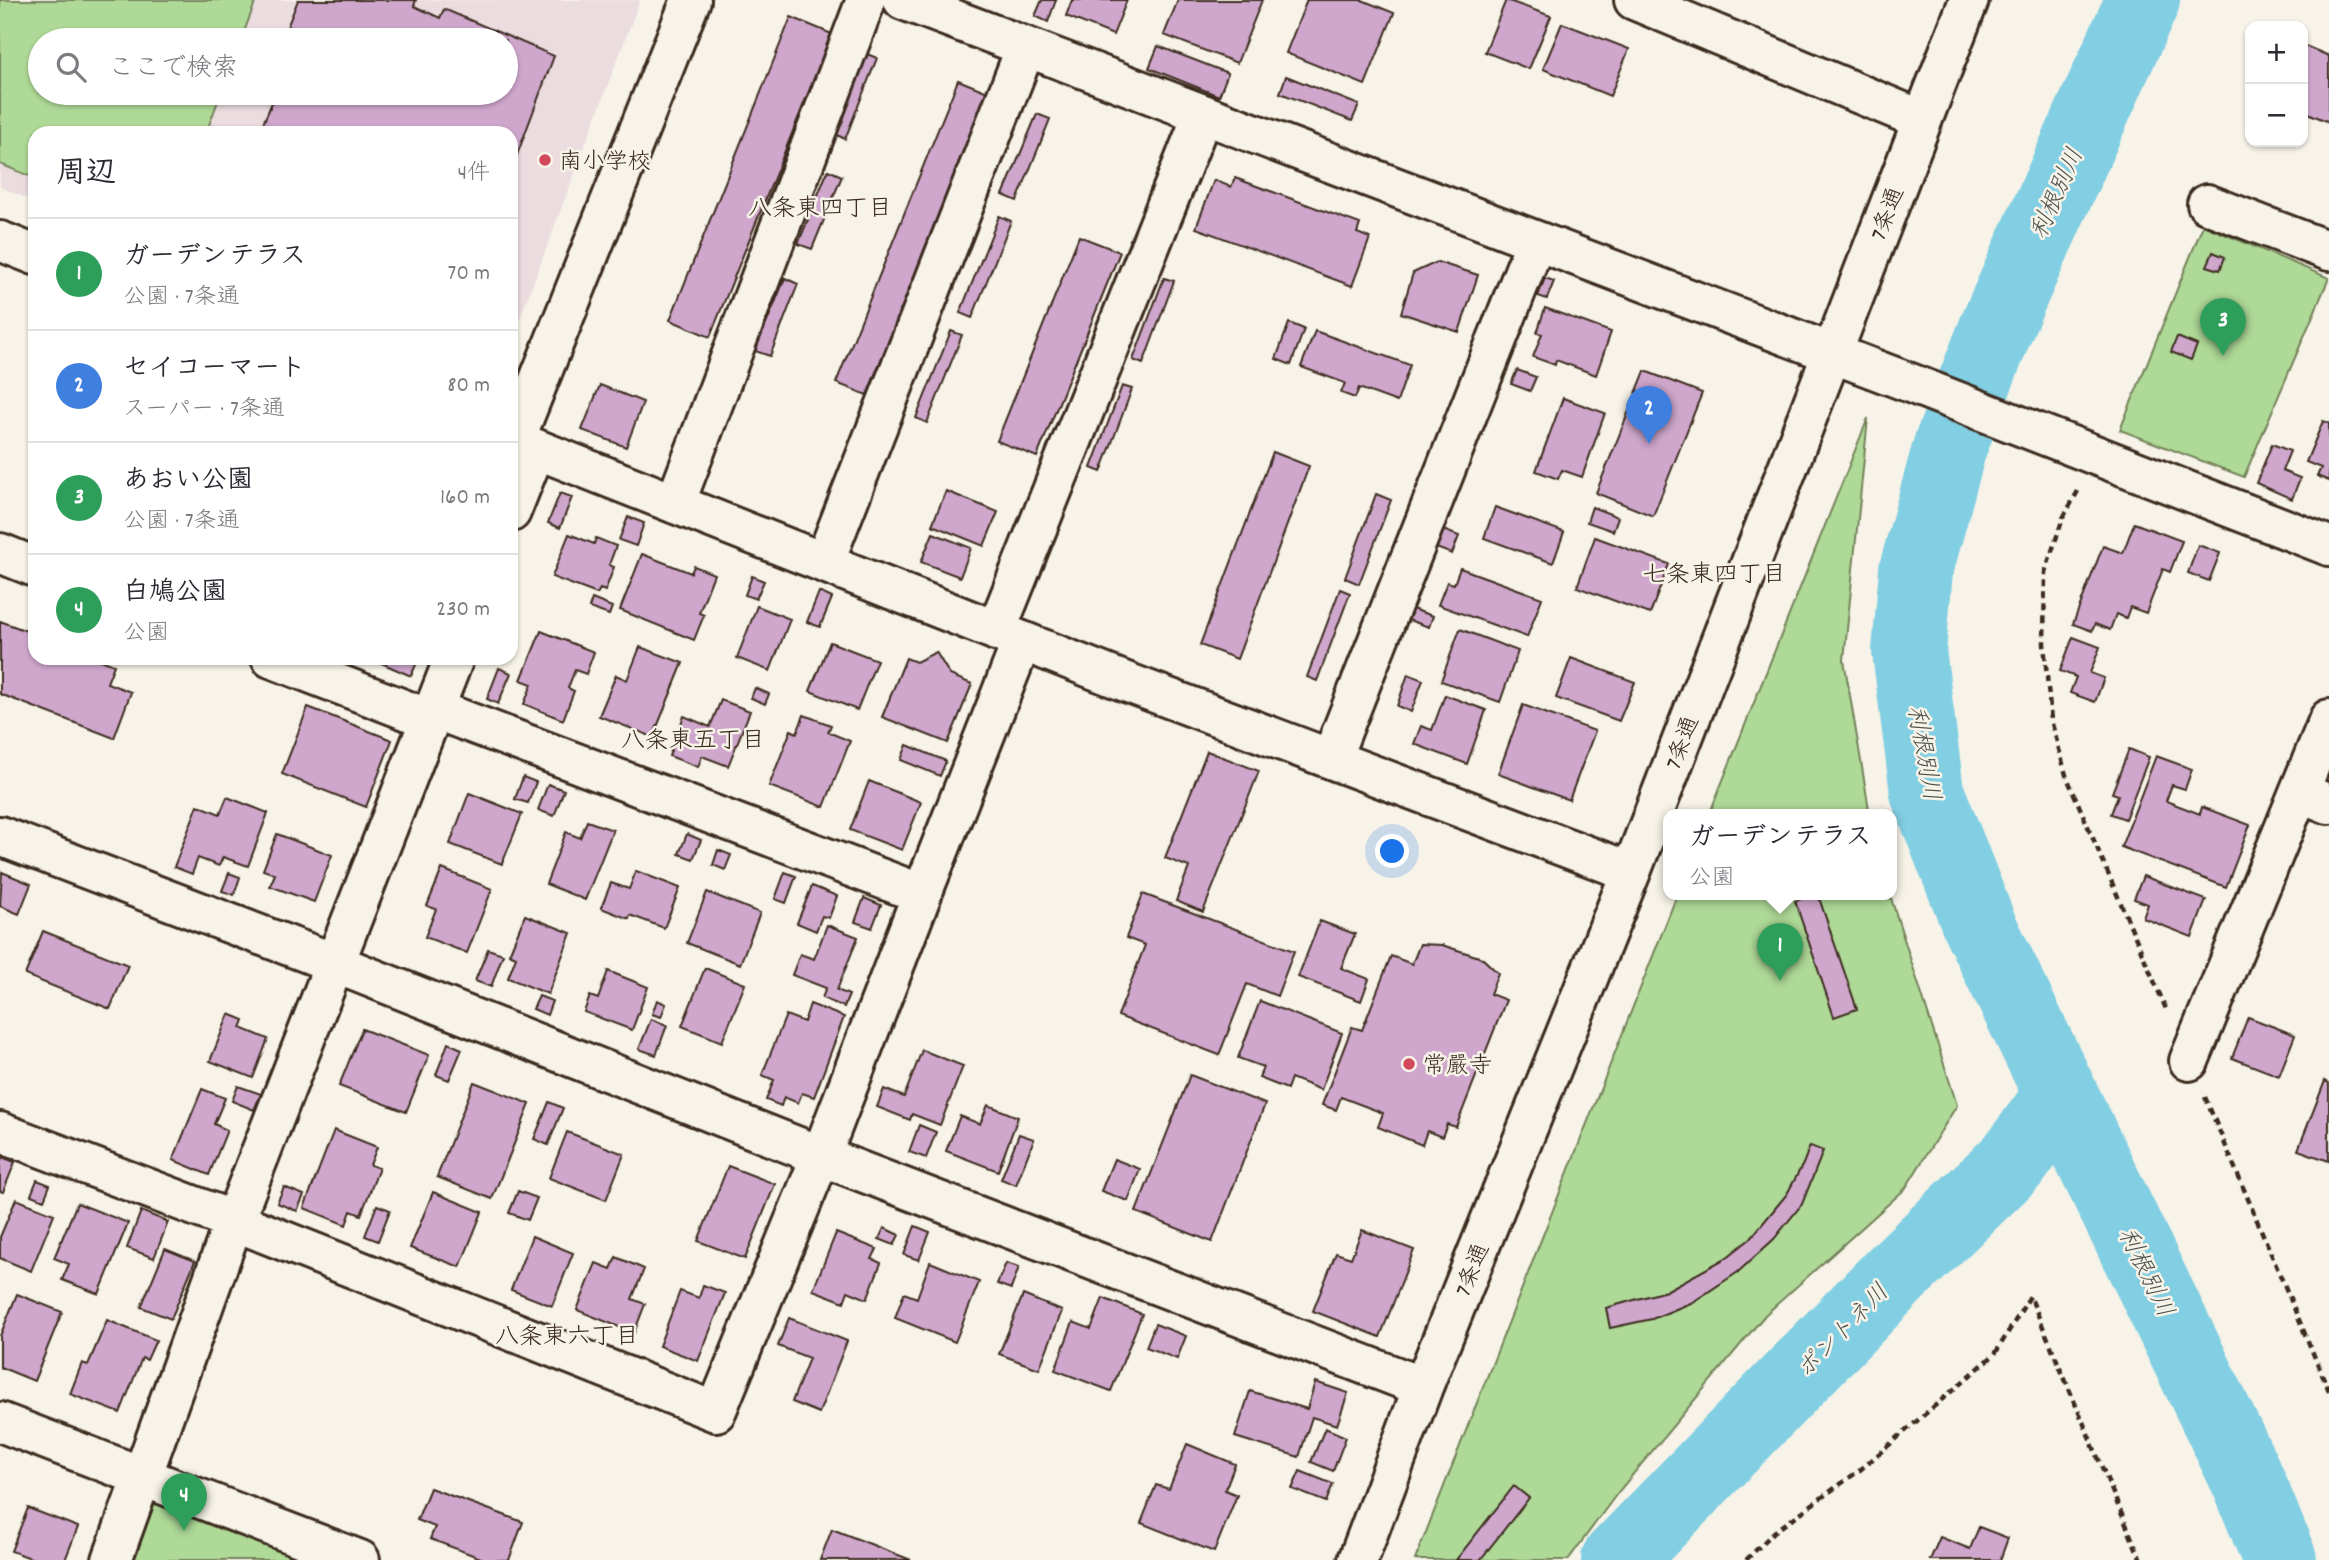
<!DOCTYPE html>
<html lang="ja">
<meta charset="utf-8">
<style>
body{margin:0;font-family:Dekko,"Klee One",sans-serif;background:#f2f2f3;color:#2b2b33}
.controls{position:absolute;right:21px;top:21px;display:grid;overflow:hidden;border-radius:14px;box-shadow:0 2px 5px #0004}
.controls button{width:63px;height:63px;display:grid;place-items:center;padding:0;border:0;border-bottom:2px solid #e1e1e2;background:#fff;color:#2b2b33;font:35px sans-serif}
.you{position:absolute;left:1393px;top:852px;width:24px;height:24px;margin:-18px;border:5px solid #fff;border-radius:50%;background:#1a73e8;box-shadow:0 0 0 10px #1a73e833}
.badge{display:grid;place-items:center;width:46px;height:46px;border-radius:50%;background:#db2777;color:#fff;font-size:23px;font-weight:700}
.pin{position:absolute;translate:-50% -58px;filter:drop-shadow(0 2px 4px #0008)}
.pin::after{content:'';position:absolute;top:37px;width:24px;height:21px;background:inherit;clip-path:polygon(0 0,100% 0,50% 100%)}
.popup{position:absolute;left:1663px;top:809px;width:234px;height:91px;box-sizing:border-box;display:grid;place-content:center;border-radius:14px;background:#fff;filter:drop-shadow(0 2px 5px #0005);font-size:23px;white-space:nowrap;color:#7c7c81}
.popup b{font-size:26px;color:#2b2b33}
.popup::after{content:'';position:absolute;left:50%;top:100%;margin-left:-14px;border:14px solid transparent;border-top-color:#fff}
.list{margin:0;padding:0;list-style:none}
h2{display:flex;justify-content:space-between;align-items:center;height:91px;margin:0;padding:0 28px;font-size:30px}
h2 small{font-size:23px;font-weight:400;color:#7c7c81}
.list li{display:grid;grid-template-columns:46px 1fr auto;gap:21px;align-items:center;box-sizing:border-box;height:112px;padding:0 28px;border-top:2px solid #e1e1e2}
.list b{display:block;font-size:26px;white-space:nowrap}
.list p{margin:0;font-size:23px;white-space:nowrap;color:#7c7c81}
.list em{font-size:23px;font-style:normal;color:#7c7c81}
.icon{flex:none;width:38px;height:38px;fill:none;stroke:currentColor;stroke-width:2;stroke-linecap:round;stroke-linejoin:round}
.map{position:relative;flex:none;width:2329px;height:1560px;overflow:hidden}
.search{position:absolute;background:#fff;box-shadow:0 2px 5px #0004;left:28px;top:28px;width:490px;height:77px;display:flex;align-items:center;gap:18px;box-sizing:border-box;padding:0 24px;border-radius:38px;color:#7c7c81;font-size:26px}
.panel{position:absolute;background:#fff;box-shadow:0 2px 5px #0004;left:28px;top:126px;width:490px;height:539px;border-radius:21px}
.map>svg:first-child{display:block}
.built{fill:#ebdce0;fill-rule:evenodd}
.green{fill:#aed997;stroke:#74825a;stroke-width:2}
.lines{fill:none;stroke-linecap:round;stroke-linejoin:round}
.river{stroke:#82cee2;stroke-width:74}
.building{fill:#cfa7cd;stroke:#3b2a1e;stroke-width:2}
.minor-casing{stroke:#3b2a1e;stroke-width:44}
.path{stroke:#3b2a1e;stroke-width:4.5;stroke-dasharray:7 5;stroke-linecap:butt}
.minor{stroke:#f7f3e8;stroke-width:38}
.poi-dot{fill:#d1495b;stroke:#f7f3e8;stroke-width:2.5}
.labels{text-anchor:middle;stroke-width:5;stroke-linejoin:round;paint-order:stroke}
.poi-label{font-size:23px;fill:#3b2a1e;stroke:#f7f3e8;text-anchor:start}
.street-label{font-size:23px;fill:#3b2a1e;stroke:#f7f3e8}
.water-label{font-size:24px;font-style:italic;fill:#4d534f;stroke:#f7f3e8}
.neighbourhood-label{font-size:24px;fill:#3b2a1e;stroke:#f7f3e8}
</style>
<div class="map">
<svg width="2329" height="1560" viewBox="0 0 2329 1560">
<rect width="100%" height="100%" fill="#f7f3e8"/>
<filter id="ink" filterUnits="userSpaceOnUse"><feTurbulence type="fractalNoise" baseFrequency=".0143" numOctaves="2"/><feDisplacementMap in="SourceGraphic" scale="14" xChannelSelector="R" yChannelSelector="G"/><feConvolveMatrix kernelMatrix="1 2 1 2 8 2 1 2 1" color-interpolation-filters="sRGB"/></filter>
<g filter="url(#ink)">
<path class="built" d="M0 0H640L511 342V133H35V202L0 187ZM40 40H506V93H40Z"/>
<path class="green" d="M0 0H256L241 40H40V93H221L206 133H35V178L0 164Z
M2203 225 2329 278 2244 477 2120 430Z
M1868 418 1844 660 1870 815H1709Z
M1677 895H1890L1957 1105 1905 1189 1765 1315 1619 1491 1568 1560H1415Z
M157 1502 290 1554 287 1560H128L144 1509Z"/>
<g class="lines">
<path class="river" d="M2143 0 1999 321 1950 446 1916 570 1909 651 1927 792 1980 927 2249 1483 2280 1560
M1618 1560 1897 1273 2014 1160 2061 1096"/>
</g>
<path class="building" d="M298 0H416L414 6 440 18 444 9 554 56 511 171V133H259L276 93H506V40H282Z
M1042 0H1056L1048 22 1035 16Z
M1072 0H1127L1113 35 1066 16Z
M1178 0H1262L1237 63 1164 35Z
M1307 0H1362L1394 13 1365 85 1286 53Z
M1506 0 1551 16 1529 69 1485 52Z
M791 17 832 34 710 337 670 320Z
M1562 23 1629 49 1610 96 1543 69Z
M2303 45 2329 56V122L2303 111Z
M1158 46 1228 73 1219 96 1149 68Z
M867 54 877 58 845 139 835 134Z
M1286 76 1359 105 1352 121 1280 93Z
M958 80 988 92 867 395 836 383Z
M1037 114 1050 119 1017 201 1003 195Z
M828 170 842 176 812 249 798 244Z
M1235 178 1360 224 1357 233 1370 238 1352 286 1196 228 1214 180 1231 187Z
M999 216 1011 221 972 318 960 313Z
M1079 236 1120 252 1037 457 997 441Z
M2213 252 2225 257 2220 270 2207 266Z
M1437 262 1478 275 1459 332 1401 313 1413 273Z
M785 278 798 284 770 356 755 351Z
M1164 278 1174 281 1143 364 1133 360Z
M1545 278 1554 281 1547 299 1538 296Z
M1545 308 1611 332 1596 375 1556 360 1555 365 1533 357 1542 334 1537 333Z
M1289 323 1304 329 1291 365 1276 359Z
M951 331 962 335 927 423 916 418Z
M1315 331 1410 365 1397 402 1359 388 1355 398 1341 393 1345 383 1301 367Z
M2177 337 2197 345 2191 360 2171 352Z
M1517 370 1536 377 1530 391 1511 384Z
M1645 371 1702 393 1653 516 1596 493Z
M600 385 643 402 626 447 582 430Z
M1122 386 1132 389 1101 472 1091 468Z
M1563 398 1605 413 1582 477 1562 470 1558 479 1536 471Z
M2323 421 2329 423V481L2317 476 2321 468 2306 462Z
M2272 444 2290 451 2282 471 2300 478 2292 499 2256 483Z
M1273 452 1309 466 1237 659 1200 645Z
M946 491 998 512 984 546 932 525Z
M560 493 572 497 560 528 548 523Z
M1376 494 1391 500 1359 584 1345 578Z
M1495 507 1564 532 1553 563 1484 538Z
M1592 507 1618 517 1613 531 1587 522Z
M628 517 644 523 636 546 619 540Z
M2134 523 2182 541 2170 572 2163 569 2146 613 2130 607 2126 618 2116 614 2110 630 2095 624 2092 631 2073 624 2103 546 2123 553Z
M1443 530 1459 536 1452 554 1436 548Z
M933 533 971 548 960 577 921 562Z
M569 534 594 544 596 538 616 546 609 565 614 567 605 591 600 589 597 594 552 577Z
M1595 537 1669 564 1650 614 1577 587Z
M2198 545 2220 553 2209 581 2188 573Z
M642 554 691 573 694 566 714 574 699 613 704 615 694 640 620 610Z
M1460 568 1542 598 1527 637 1438 605 1447 582 1454 584Z
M752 576 764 581 756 599 745 595Z
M1340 589 1350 593 1317 681 1307 677Z
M819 592 832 598 820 627 807 622Z
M592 599 612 607 609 615 589 608Z
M757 606 790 619 770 671 737 658Z
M1412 609 1433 616 1429 627 1408 620Z
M0 621 35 634V658H96L114 665 107 683 131 692 114 738 0 694Z
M1460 629 1518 651 1500 702 1441 681Z
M541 631 594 652 586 674 575 670 568 688 574 691 563 720 524 704 532 684 521 680Z
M2073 637 2100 647 2090 673 2104 678 2095 702 2070 693 2076 677 2060 671Z
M830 642 877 660 857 710 810 691Z
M640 647 683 663 653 737 599 716 616 675 627 680Z
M936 652 950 675 972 684 948 743 882 717 906 658 916 662Z
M370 658H419L411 676Z
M1571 658 1635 682 1619 721 1556 698Z
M499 668 511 673 498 704 487 699Z
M1408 674 1423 680 1411 712 1397 706Z
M755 688 769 694 765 704 751 698Z
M1445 695 1486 710 1467 764 1414 744 1421 726 1432 730Z
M721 700 750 711 728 766 702 756 698 767 669 756 684 716 710 727Z
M1523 705 1595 731 1569 800 1498 774Z
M308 707 392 740 366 807 282 774Z
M804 715 831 725 828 732 850 741 824 807 769 786 791 730 797 733Z
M907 745 946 761 940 776 901 760Z
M2129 749 2149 757 2125 819 2111 814 2118 795 2112 793Z
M1207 751 1259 771 1203 912 1176 901 1189 867 1165 858Z
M2156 756 2192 769 2185 789 2172 785 2166 801 2200 814 2202 807 2250 825 2226 887 2121 847Z
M523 777 536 782 528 803 515 799Z
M869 781 921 802 902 850 850 830Z
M548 784 564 790 554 816 538 810Z
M469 793 522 814 502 864 450 844Z
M227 797 268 813 248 866 223 857 219 866 198 858 192 874 174 867 198 805 220 814Z
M587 821 613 830 585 900 546 884 566 832 580 838Z
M277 834 332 855 314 902 270 886 275 874 263 870Z
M687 834 701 840 693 859 679 854Z
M718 850 731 855 725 870 713 865Z
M442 869 492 889 467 953 425 937 436 909 427 906Z
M636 871 680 888 664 928 630 915 629 919 601 908 611 883 629 889Z
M2 872 31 884 19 914 0 906Z
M785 872 796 876 786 903 775 899Z
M229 873 240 877 234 895 222 891Z
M2143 876 2206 900 2192 937 2143 918 2148 904 2134 899Z
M812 886 837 896 829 918 822 916 816 931 797 923Z
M707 892 760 913 740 964 687 943Z
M1143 894 1294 951 1277 996 1247 984 1219 1055 1118 1016 1145 945 1126 938Z
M1812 895H1818L1857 1009 1834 1017 1795 901Z
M864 898 881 905 872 928 855 922Z
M525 915 571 933 548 994 508 978 516 957 509 954Z
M1320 921 1355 934 1341 968 1369 979 1361 1001 1298 977Z
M827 925 858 937 837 990 849 995 844 1007 822 998 826 988 792 975 800 954 814 959Z
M43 931 128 965 110 1009 25 975Z
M1420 944 1442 945 1482 958 1498 973 1490 994 1506 1000 1456 1127 1447 1124 1442 1137 1427 1131 1422 1145 1378 1127 1383 1113 1341 1097 1336 1110 1322 1105 1352 1027 1362 1030 1391 956 1412 964Z
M488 949 503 954 491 987 475 981Z
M705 968 745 984 722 1042 682 1026Z
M608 971 648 987 632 1030 584 1012 590 996 598 999Z
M539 996 552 1001 547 1015 533 1009Z
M657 1000 666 1004 661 1017 652 1014Z
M1260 1001 1342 1033 1321 1090 1291 1078 1287 1089 1259 1078 1263 1067 1238 1058Z
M810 1004 844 1017 814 1097 802 1093 798 1103 784 1097 781 1106 766 1100 774 1080 762 1075 786 1015 804 1022Z
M229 1014 244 1020 241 1028 268 1039 253 1078 210 1061Z
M2248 1017 2295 1035 2279 1076 2232 1058Z
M651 1019 667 1025 656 1055 639 1049Z
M362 1029 429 1055 406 1112 339 1086Z
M448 1043 462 1049 449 1080 436 1075Z
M922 1050 963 1066 940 1125 912 1114 910 1120 877 1107 884 1089 904 1097Z
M1190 1075 1265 1104 1212 1242 1136 1212Z
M2325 1081 2329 1083V1161L2298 1150Z
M474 1082 530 1104 492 1199 437 1177Z
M238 1086 261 1094 254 1110 232 1101Z
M202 1089 225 1098 214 1124 227 1130 209 1175 173 1160Z
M549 1102 563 1108 548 1145 534 1139Z
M988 1105 1018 1117 998 1171 946 1151 960 1116 980 1124Z
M919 1125 936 1132 926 1158 909 1152Z
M334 1130 377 1147 370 1165 379 1168 361 1215 351 1211 346 1225 304 1208Z
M567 1132 624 1154 606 1200 549 1178Z
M1019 1134 1034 1139 1016 1185 1001 1179Z
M1810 1146 1823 1151 1802 1204 1774 1239 1738 1272 1693 1302 1652 1319 1610 1328 1606 1308 1666 1291 1726 1258 1750 1239 1787 1194 1803 1164Z
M2 1157 15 1162 3 1192 0 1191V1163Z
M1114 1159 1140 1169 1128 1201 1101 1191Z
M728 1166 775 1184 745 1259 698 1241Z
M37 1180 50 1185 44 1200 31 1195Z
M284 1187 304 1195 297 1211 277 1203Z
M518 1191 537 1198 528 1220 509 1213Z
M433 1192 482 1212 460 1267 410 1248Z
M16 1199 54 1214 31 1271 0 1258V1237Z
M77 1203 128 1223 99 1294 62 1280 69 1264 54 1258Z
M377 1205 390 1210 378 1241 365 1236Z
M141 1211 168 1222 154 1258 127 1248Z
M915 1226 930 1232 919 1260 904 1255Z
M884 1228 899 1235 894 1245 879 1239Z
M1362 1230 1414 1250 1380 1337 1313 1311 1336 1253 1351 1258Z
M836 1233 877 1249 872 1259 881 1263 867 1299 848 1291 844 1302 813 1290Z
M532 1236 573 1253 552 1306 511 1290Z
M165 1249 195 1261 171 1319 141 1307Z
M616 1257 644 1269 632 1299 645 1304 634 1333 577 1310 596 1263 611 1269Z
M930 1262 979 1282 955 1342 895 1318 904 1293 917 1298Z
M1006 1263 1019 1267 1011 1289 997 1284Z
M703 1285 725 1293 698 1361 659 1346 680 1291 699 1298Z
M17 1294 62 1312 34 1381 0 1367V1336Z
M1023 1295 1062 1311 1039 1369 999 1354Z
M1103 1298 1142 1314 1111 1391 1055 1370 1073 1322 1091 1329Z
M789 1318 847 1341 819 1413 792 1402 809 1358 778 1346Z
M107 1320 156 1340 147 1360 142 1358 120 1413 70 1394 82 1363 88 1365Z
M1155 1324 1186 1336 1177 1359 1146 1347Z
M1315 1382 1348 1393 1337 1425 1312 1417 1299 1457 1235 1437 1250 1391 1307 1409Z
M1325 1428 1346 1437 1333 1471 1311 1462Z
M1187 1444 1235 1464 1225 1490 1237 1495 1214 1552 1141 1523 1156 1485 1169 1489Z
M1300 1471 1333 1484 1326 1502 1292 1489Z
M1514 1486 1529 1498 1480 1560H1456Z
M430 1488 523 1522 509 1560H486L430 1539 435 1527 417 1520Z
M28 1508 78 1527 65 1560H36L11 1551Z
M1979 1527 2008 1538 2000 1560H1930L1940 1537 1970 1549Z
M832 1529 911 1560H820Z"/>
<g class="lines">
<defs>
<path id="minor" d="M903 0 1900 379 2329 546
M1634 0 1922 120
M2207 204 2329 251
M0 241 35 255
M511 439 1126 682 1631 872
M515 440 691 0
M675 504 866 0
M511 512 536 449
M0 553 35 567
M824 563 1026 47
M996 631 1203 114
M271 658 429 719
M434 709 922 894
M1331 759 1536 241
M2299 792 2329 804
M0 836 334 963 821 1156 1423 1387
M2189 1061 2329 719
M0 1132 234 1221 716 1412 821 1156 922 894 1022 641
M0 1422 360 1560
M112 1560 234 1221 454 658
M1358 1560 1423 1387 1631 872 1969 0"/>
</defs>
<use href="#minor" class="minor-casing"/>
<path class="path" d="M2078 491 2063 518 2045 572 2044 644 2051 720 2066 775 2166 1009
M2205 1097 2329 1391
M1746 1560 1774 1532 1860 1470 1995 1354 2030 1296 2141 1560"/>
<use href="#minor" class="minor"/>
</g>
</g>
<g class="poi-dot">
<circle cx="545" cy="160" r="7"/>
<circle cx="1409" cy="1064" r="7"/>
</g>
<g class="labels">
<g class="poi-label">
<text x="559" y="168">南小学校</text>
<text x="1423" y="1072">常嚴寺</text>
</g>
<g class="street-label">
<text transform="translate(1886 213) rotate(-69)" y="8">7条通</text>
<text transform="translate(1681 742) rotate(-69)" y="8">7条通</text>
<text transform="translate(1471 1269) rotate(-68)" y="8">7条通</text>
</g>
<g class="water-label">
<text transform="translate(2056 193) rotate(-66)" y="8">利根別川</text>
<text transform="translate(1925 753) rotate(80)" y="8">利根別川</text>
<text transform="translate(2147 1272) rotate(64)" y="8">利根別川</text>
<text transform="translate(1842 1330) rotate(-46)" y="8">ポントネ川</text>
</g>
<g class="neighbourhood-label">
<text x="820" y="215">八条東四丁目</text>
<text x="1714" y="581">七条東四丁目</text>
<text x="693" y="747">八条東五丁目</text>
<text x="567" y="1343">八条東六丁目</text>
</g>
</g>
</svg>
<div class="controls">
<button>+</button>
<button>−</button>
</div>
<div class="you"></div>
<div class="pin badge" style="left:1780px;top:981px;background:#2e9e5b">1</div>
<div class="popup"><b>ガーデンテラス</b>公園</div>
<div class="pin badge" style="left:1649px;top:444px;background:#3f7fe0">2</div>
<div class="pin badge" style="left:2223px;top:356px;background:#2e9e5b">3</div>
<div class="pin badge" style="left:184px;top:1531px;background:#2e9e5b">4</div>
<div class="search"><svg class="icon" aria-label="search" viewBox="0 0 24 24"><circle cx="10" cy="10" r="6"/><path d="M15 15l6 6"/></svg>ここで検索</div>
<section class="panel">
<h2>周辺<small>4件</small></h2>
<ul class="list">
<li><span class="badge" style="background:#2e9e5b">1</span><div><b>ガーデンテラス</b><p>公園 · 7条通</p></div><em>70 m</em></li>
<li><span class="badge" style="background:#3f7fe0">2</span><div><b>セイコーマート</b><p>スーパー · 7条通</p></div><em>80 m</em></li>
<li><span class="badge" style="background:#2e9e5b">3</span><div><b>あおい公園</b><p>公園 · 7条通</p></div><em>160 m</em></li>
<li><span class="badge" style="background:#2e9e5b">4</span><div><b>白鳩公園</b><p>公園</p></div><em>230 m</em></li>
</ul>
</section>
</div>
